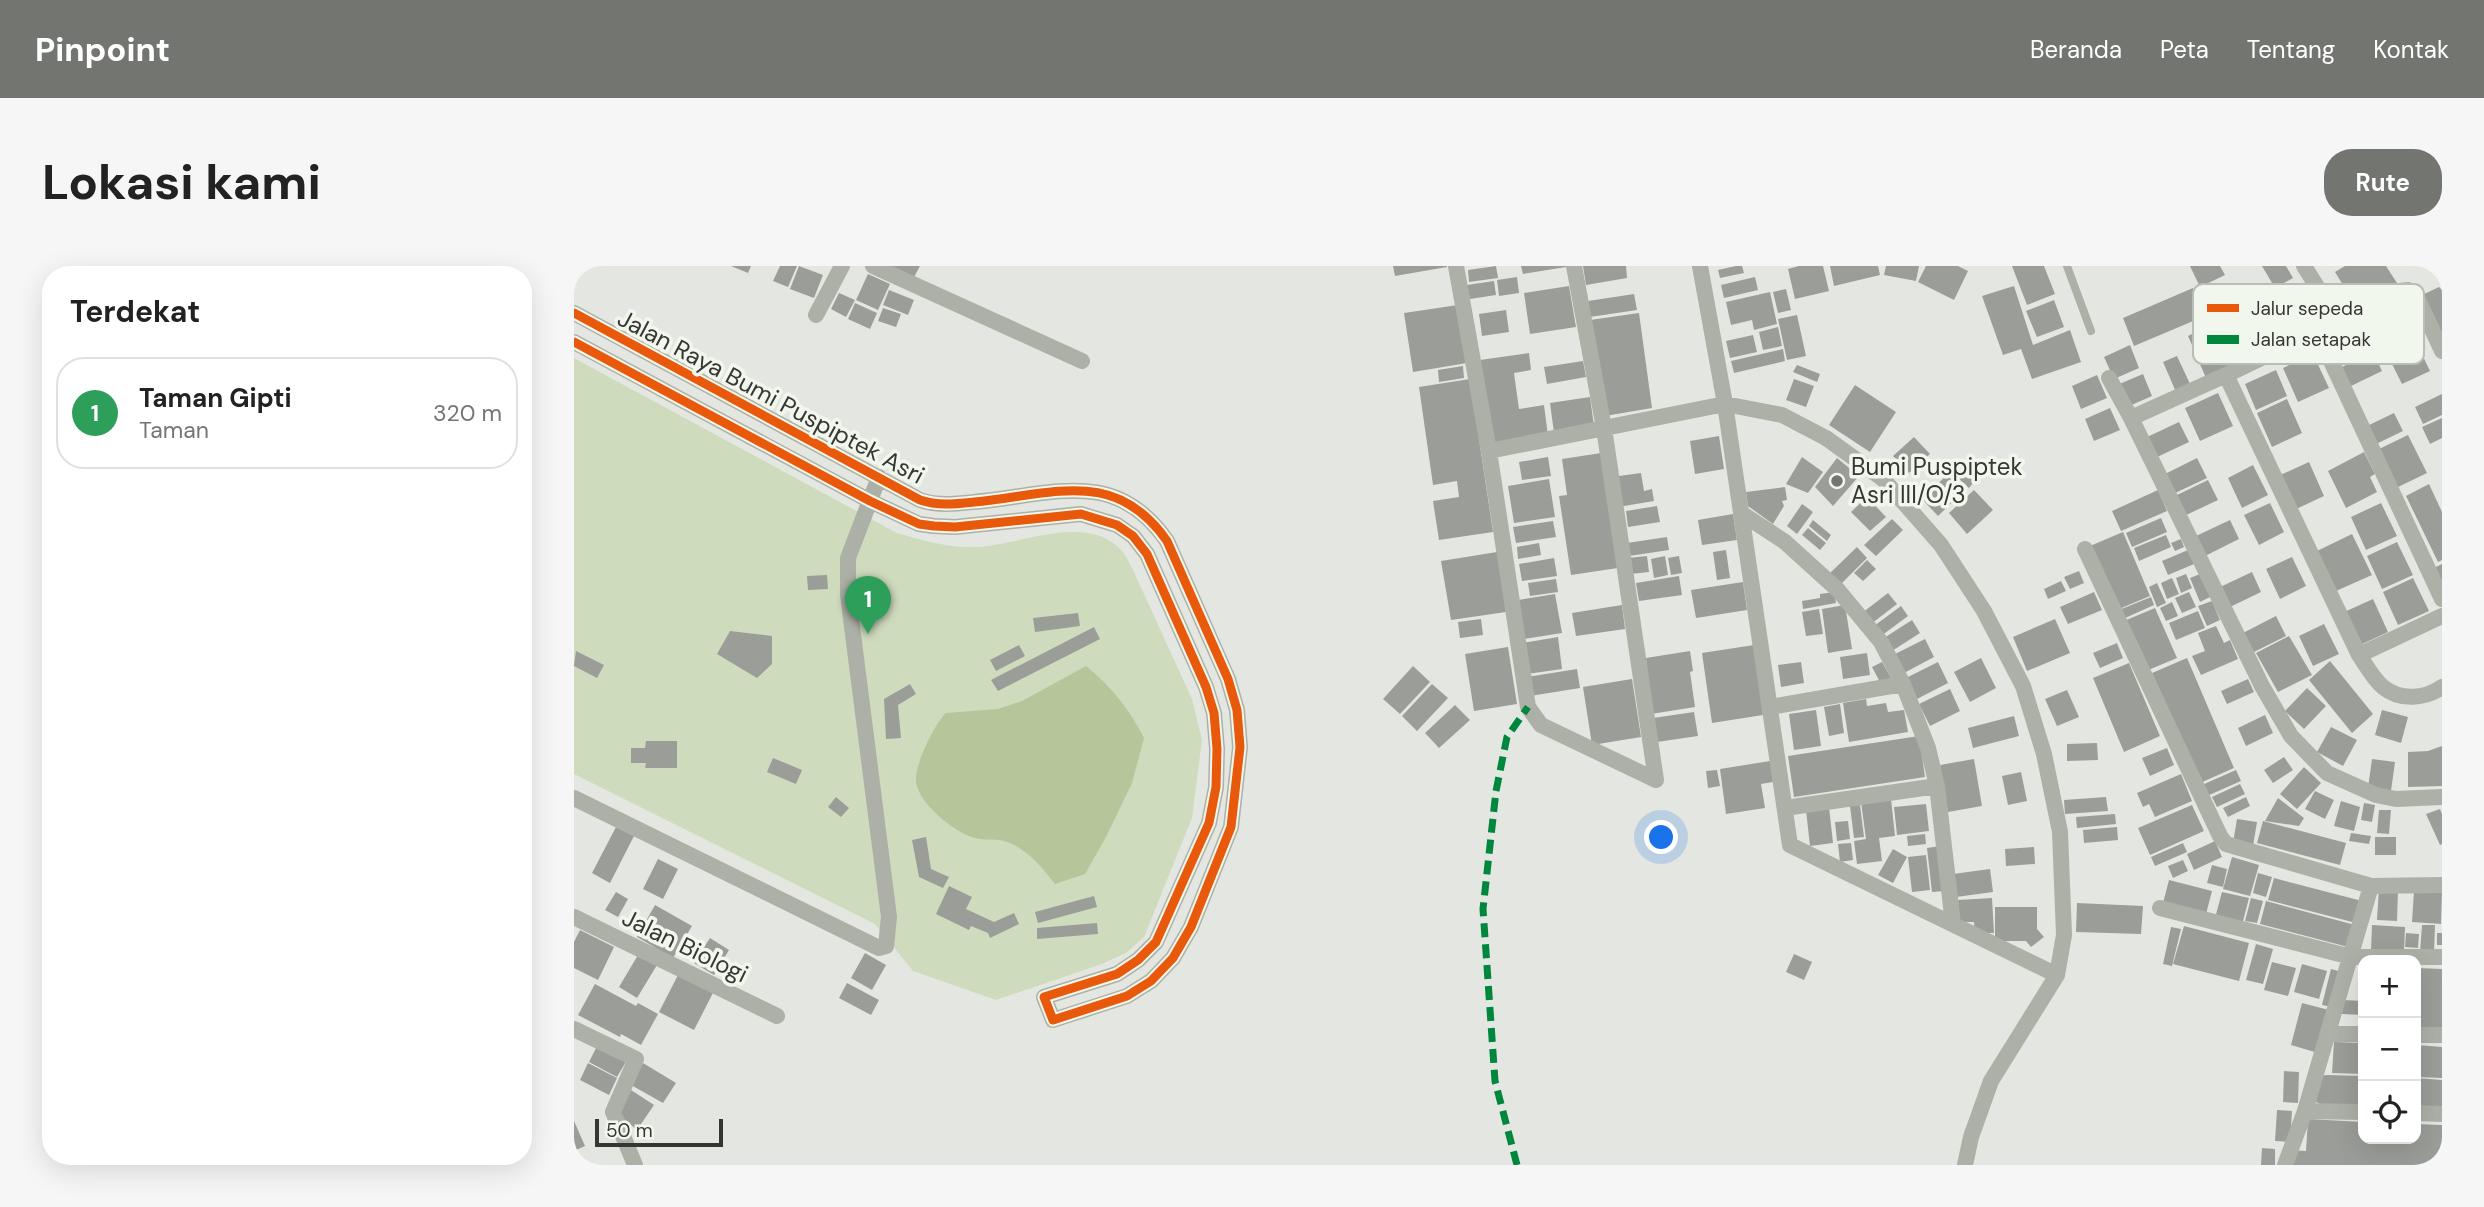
<!DOCTYPE html>
<html lang="id">
<meta charset="utf-8">
<style>
body{margin:0;font-family:"DM Sans",sans-serif;background:#f6f6f6;color:#222}
.controls{position:absolute;right:21px;bottom:21px;display:grid;overflow:hidden;border-radius:14px;box-shadow:0 7px 28px #0002}
.controls button{width:63px;height:63px;display:grid;place-items:center;padding:0;border:0;border-bottom:2px solid #e0e0e0;background:#fff;color:#222;font:35px sans-serif}
.scale{position:absolute;left:21px;bottom:18px;width:128px;box-sizing:border-box;padding-left:7px;border:4px solid #363733;border-top:0;font-size:19px;line-height:24px;white-space:nowrap;color:#363733;-webkit-text-stroke:5px #f2f7ed;paint-order:stroke}
.you{position:absolute;left:1088px;top:572px;width:24px;height:24px;margin:-18px;border:5px solid #fff;border-radius:50%;background:#1a73e8;box-shadow:0 0 0 10px #1a73e833}
.badge{display:grid;place-items:center;width:46px;height:46px;border-radius:50%;background:#737570;color:#fff;font-size:23px;font-weight:700}
.pin{position:absolute;translate:-50% -58px;filter:drop-shadow(0 2px 4px #0008)}
.pin::after{content:'';position:absolute;top:37px;width:24px;height:21px;background:inherit;clip-path:polygon(0 0,100% 0,50% 100%)}
.list{margin:0;padding:0;list-style:none}
h2{display:flex;justify-content:space-between;align-items:center;height:91px;margin:0;padding:0 28px;font-size:30px}
h2 small{font-size:23px;font-weight:400;color:#767676}
.list li{display:grid;grid-template-columns:46px 1fr auto;gap:21px;align-items:center;box-sizing:border-box;height:112px;margin:0 14px 14px;padding:0 14px;border:2px solid #e0e0e0;border-radius:28px}
.list b{display:block;font-size:26px;white-space:nowrap}
.list p{margin:0;font-size:23px;white-space:nowrap;color:#767676}
.list em{font-size:23px;font-style:normal;color:#767676}
.icon{flex:none;width:38px;height:38px;fill:none;stroke:currentColor;stroke-width:2;stroke-linecap:round;stroke-linejoin:round}
.map{position:relative;flex:none;width:1868px;height:899px;overflow:hidden;border-radius:28px}
header{display:flex;align-items:center;gap:42px;box-sizing:border-box;height:98px;padding:0 35px;background:#737570;color:#fff}
header strong{font-size:33px}
nav{display:flex;gap:38px;margin-inline-start:auto;font-size:24px}
.intro{display:flex;align-items:center;justify-content:space-between;box-sizing:border-box;height:168px;padding:0 42px}
h1{margin:0;font-size:49px}
.button{padding:18px 32px;border-radius:28px;background:#737570;color:#fff;font-size:24px;font-weight:700}
main{display:flex;gap:42px;padding:0 42px}
aside{flex:1;background:#fff;border-radius:28px;box-shadow:0 7px 28px #0002}
.map>svg:first-child{display:block}
.green{fill:#cfdbbd}
.water{fill:#b5c69b}
.building{fill:#9b9d99}
.lines{fill:none;stroke-linecap:round;stroke-linejoin:round}
.lane{stroke:#acb0a6;stroke-width:8}
.street{stroke:#acb0a6;stroke-width:16}
.quiet{stroke:#00873e;stroke-width:7;stroke-dasharray:14 7;stroke-linecap:butt}
.cycleway-casing{stroke:#f2f7ed;stroke-width:13}
.cycleway{stroke:#e8590c;stroke-width:9}
.poi-dot{fill:#737570;stroke:#f2f7ed;stroke-width:2.5}
.labels{text-anchor:middle;stroke-width:7;stroke-linejoin:round;paint-order:stroke}
.street-label{font-size:24px;fill:#363733;stroke:#f2f7ed}
.poi-label{font-size:24px;fill:#363733;stroke:#f2f7ed;text-anchor:start}
.key{fill:#f2f7ed;stroke:#babdb5;stroke-width:2}
.key-label{font-size:19px;fill:#363733}
</style>
<header>
<strong>Pinpoint</strong>
<nav><a>Beranda</a><a>Peta</a><a>Tentang</a><a>Kontak</a></nav>
</header>
<div class="intro"><h1>Lokasi kami</h1><a class="button">Rute</a></div>
<main>
<aside>
<h2>Terdekat<small></small></h2>
<ul class="list">
<li><span class="badge" style="background:#2e9e5b">1</span><div><b>Taman Gipti</b><p>Taman</p></div><em>320 m</em></li>
</ul>
</aside>
<div class="map">
<svg width="1868" height="899" viewBox="0 0 1868 899">
<rect width="100%" height="100%" fill="#e4e7e1"/>
<path class="green" d="M0 92 323 267C350 275 374 282 403 281 446 279 514 246 548 285 552 290 556 298 559 304L618 433 628 474 618 552 570 671 552 687 528 698 422 734 339 705 301 658 0 508Z"/>
<path class="water" d="M512 400C537 420 556 444 570 472L558 517 532 571 511 608 481 618C469 602 452 582 433 576 423 572 411 575 401 572 381 567 342 536 342 514 341 498 361 457 372 447L424 443 448 435Z"/>
<path class="building" d="M157 0H177L174 7Z
M206 0H223L214 21 199 15Z
M225 0 249 9 240 32 216 23Z
M316 0H346L339 13Z
M819 0H873V1L821 10Z
M922 0 924 12 895 16 894 4Z
M947 0H992V1L949 8Z
M1009 0H1052L1053 12 1012 19Z
M1162 0H1168L1170 7 1146 12 1144 4Z
M1225 0H1249L1255 25 1221 33 1214 3Z
M1256 0H1304L1306 9 1260 20Z
M1312 0H1345L1342 15 1310 9Z
M1352 0H1384L1394 5 1380 34 1344 16Z
M1438 0H1470L1481 28 1453 39Z
M1616 0H1646L1651 9 1626 21Z
M1688 0H1712L1719 12 1701 22Z
M1771 0H1812L1823 17 1783 42 1761 6Z
M294 8 316 18 304 44 282 34Z
M943 11 945 27 925 30 923 14Z
M1181 11 1184 24 1150 32 1147 19Z
M920 15 922 29 896 33 893 19Z
M995 20 1002 61 956 68 950 27Z
M1440 20 1459 79 1496 64 1507 96 1458 113 1447 83 1429 89 1408 30Z
M1865 21 1868 24V69L1846 30Z
M1619 22 1631 50 1560 80 1549 52Z
M1212 23 1217 44 1204 47 1199 26Z
M315 24 340 34 334 49 309 39Z
M1196 26 1203 58 1180 64 1178 54 1157 59 1152 36Z
M265 27 281 34 272 51 257 43Z
M1060 28 1063 44 1016 51 1014 35Z
M1480 34 1490 61 1463 71 1452 45Z
M281 37 303 47 296 63 274 53Z
M884 39 893 97 839 106 830 47Z
M309 42 327 48 322 61 304 55Z
M932 44 935 66 908 70 905 48Z
M1827 44 1856 105 1828 118 1798 58Z
M1065 47 1078 142 1031 150 1016 54Z
M1223 49 1232 90 1213 94 1204 53Z
M1651 56 1669 96 1632 112 1622 89 1641 81 1633 64Z
M1204 61 1208 80 1189 84 1185 66Z
M1631 62 1639 81 1622 88 1614 70Z
M1179 69 1183 86 1156 92 1152 75Z
M1556 79 1565 102 1540 113 1530 91Z
M1209 83 1211 95 1160 107 1157 95Z
M1799 86 1808 105 1777 120 1768 101Z
M955 87 957 104 940 107 945 143 970 139 974 170 919 178 906 94Z
M1739 88 1755 122 1724 136 1709 102Z
M1603 90 1617 120 1602 126 1589 96Z
M1009 95 1012 111 973 118 970 101Z
M1223 99 1246 108 1243 116 1219 106Z
M889 100 890 112 865 116 864 104Z
M1702 104 1713 130 1682 144 1671 118Z
M1569 108 1578 130 1553 141 1543 119Z
M1523 109 1533 132 1507 143 1498 120Z
M896 113 919 266 865 274 859 235 885 231 883 215 859 219 845 121Z
M1220 113 1240 120 1232 141 1212 134Z
M1281 119 1322 146 1296 186 1255 159Z
M1644 127 1659 160 1626 175 1611 142Z
M1868 128V149L1849 158 1841 141Z
M1016 131 1020 160 980 167 976 137Z
M1713 133 1728 167 1698 181 1683 147Z
M1536 142 1546 164 1520 175 1511 153Z
M1820 147 1829 165 1798 180 1789 162Z
M1868 152V172L1856 178 1848 161Z
M1605 156 1615 176 1581 192 1571 172Z
M1834 169 1853 207 1822 222 1803 184Z
M1145 170 1150 203 1121 208 1116 175Z
M1340 171 1356 188 1335 207 1319 190Z
M1790 186 1801 208 1796 211 1803 226 1772 242 1754 205Z
M1027 187 1044 302 997 309 985 230 993 229 988 193Z
M974 191 977 210 948 214 945 196Z
M1228 191 1249 206 1234 227 1212 218Z
M1263 192 1285 210 1259 240 1241 221Z
M1623 192 1633 212 1599 228 1589 209Z
M1735 196 1750 230 1720 244 1704 210Z
M1395 198 1407 208 1395 222 1383 211Z
M1679 199 1694 229 1668 242 1654 212Z
M1067 207 1070 225 1078 223 1080 235 1044 241 1045 210Z
M1375 207 1392 223 1364 250 1348 233Z
M975 213 981 251 940 257 934 220Z
M1634 214 1644 234 1610 250 1601 230Z
M1855 218 1868 246V294L1864 296 1832 230Z
M1211 221 1213 234 1208 235 1210 240 1199 258 1174 240 1172 226Z
M1400 224 1419 244 1393 268 1375 247Z
M1584 224 1593 245 1547 265 1538 245Z
M1293 231 1312 251 1296 265 1277 246Z
M1696 237 1710 266 1685 279 1670 249Z
M1807 237 1823 270 1792 284 1777 251Z
M1228 238 1239 246 1223 268 1213 260Z
M1083 240 1086 256 1054 261 1052 245Z
M1159 248 1163 274 1128 279 1124 254Z
M1587 252 1593 266 1558 281 1552 267Z
M1318 253 1329 264 1302 290 1290 279Z
M1239 254 1257 269 1253 275 1235 260Z
M1656 254 1665 273 1631 290 1622 270Z
M979 255 982 271 942 277 939 261Z
M1234 262 1252 277 1246 284 1228 269Z
M1549 266 1576 330 1545 343 1516 280Z
M1778 268 1798 309 1762 325 1743 285Z
M1592 269 1597 281 1565 295 1560 282Z
M1093 271 1095 284 1055 290 1053 277Z
M1607 273 1610 281 1601 285 1597 277Z
M1823 276 1839 309 1808 323 1793 290Z
M965 277 967 289 944 293 943 281Z
M1283 281 1293 292 1267 318 1256 307Z
M1152 284 1156 312 1143 314 1139 286Z
M1614 284 1620 298 1594 309 1588 295Z
M923 286 932 346 877 354 867 295Z
M1073 290 1075 306 1056 308 1054 292Z
M1091 290 1094 309 1080 312 1077 293Z
M1105 290 1108 307 1097 309 1094 292Z
M1718 291 1732 320 1706 333 1692 303Z
M980 292 983 310 948 315 945 298Z
M1293 294 1302 303 1289 315 1280 307Z
M1868 298V319L1860 302Z
M1505 305 1510 317 1496 323 1490 311Z
M1678 306 1687 326 1654 342 1644 322Z
M1612 308 1618 322 1607 327 1602 312Z
M1626 308 1636 331 1626 336 1616 312Z
M253 309 254 323 234 324 233 310Z
M1105 310 1108 329 1065 335 1062 317Z
M1598 312 1605 328 1593 333 1587 317Z
M1839 312 1855 345 1824 359 1809 326Z
M982 313 984 326 956 330 954 317Z
M1487 315 1492 325 1474 333 1470 323Z
M1169 316 1173 344 1122 352 1117 324Z
M1583 317 1592 337 1583 341 1575 321Z
M1260 326 1262 337 1229 343 1228 335 1246 332V328Z
M1520 326 1528 344 1494 358 1486 341Z
M1615 326 1622 341 1608 347 1601 332Z
M1314 327 1323 338 1297 358 1288 347Z
M981 328 988 367 950 373 944 334Z
M1577 331 1580 339 1549 353 1545 344Z
M1799 333 1814 366 1784 380 1768 347Z
M1638 335 1646 354 1633 360 1624 340Z
M1598 336 1604 350 1592 355 1586 342Z
M1048 339 1051 363 1002 370 998 347Z
M1271 339 1278 383 1254 387 1248 343Z
M1327 340 1334 350 1307 370 1300 360Z
M1581 342 1603 392 1572 405 1550 355Z
M1245 343 1249 368 1232 370 1228 346Z
M1624 345 1631 362 1602 374 1595 357Z
M504 347 506 360 461 366 459 352Z
M1702 350 1712 370 1678 387 1669 367Z
M907 353 909 369 886 372 884 356Z
M1481 353 1496 387 1453 405 1439 371Z
M1338 354 1346 367 1318 385 1310 372Z
M1750 358 1765 388 1739 400 1725 370Z
M1642 360 1650 377 1656 374 1664 393 1627 409 1618 390 1631 385 1624 367Z
M520 361 526 373 424 425 417 414Z
M156 365 198 370V398L183 412 143 388Z
M1715 370 1738 409 1704 426 1682 387Z
M984 371 988 403 953 408 948 377Z
M1351 373 1360 391 1330 407 1321 388Z
M1543 377 1549 392 1526 402 1519 387Z
M445 379 451 390 422 405 416 394Z
M1180 379 1189 449 1138 457 1128 387Z
M934 381 943 438 900 445 891 388Z
M2 385 30 399 23 412 0 400Z
M1116 385 1119 405 1116 406 1121 441 1077 448 1072 392Z
M1293 387 1296 409 1269 413 1266 391Z
M1407 392 1422 422 1396 436 1380 406Z
M1613 392 1660 502 1626 517 1578 407Z
M1756 395 1799 448 1778 467 1735 414Z
M1227 396 1230 417 1207 421 1204 399Z
M1308 396 1317 412 1307 418 1298 401Z
M1364 396 1374 417 1341 434 1330 413Z
M1555 397 1586 470 1550 486 1519 412Z
M839 400 856 416 826 448 809 433Z
M1003 403 1006 422 956 430 953 411Z
M1058 413 1067 471 1018 479 1009 421Z
M1674 413 1680 426 1653 438 1647 425Z
M336 418 342 428 324 439 327 472 312 473 310 433Z
M858 418 874 432 843 465 828 450Z
M1733 422 1752 440 1730 463 1711 445Z
M1376 423 1386 445 1356 460 1345 438Z
M1493 424 1505 451 1483 460 1471 433Z
M1292 433 1293 440 1312 437 1314 446 1330 444 1334 466 1275 476 1269 437Z
M1266 438 1270 467 1255 470 1250 441Z
M881 439 896 454 865 482 851 467Z
M1242 444 1247 480 1220 484 1215 448Z
M1808 444 1834 451 1827 477 1801 469Z
M1120 446 1124 470 1083 476 1079 452Z
M1691 449 1699 467 1672 480 1664 462Z
M1440 450 1445 470 1399 482 1394 462Z
M1757 461 1783 474 1769 500 1743 486Z
M1345 470 1351 511 1220 531 1214 490Z
M72 475H103V502H71L72 497H57V482H71Z
M1523 477 1524 494 1493 495V478Z
M1868 480V520L1834 521V486L1854 485Z
M1593 482 1600 499 1576 510 1568 492Z
M1710 491 1719 504 1699 517 1690 504Z
M199 492 228 504 222 518 193 506Z
M1400 493 1408 540 1374 546 1366 499Z
M1798 493 1821 496 1817 525 1794 522Z
M1196 495 1199 516 1187 518 1191 542 1152 548 1146 503Z
M1730 501 1747 517 1723 543 1706 528Z
M1143 504 1146 520 1134 522 1132 505Z
M1662 504 1667 515 1633 530 1628 519Z
M1447 506 1453 535 1434 539 1428 510Z
M1607 508 1618 535 1581 551 1575 538 1569 541 1563 527Z
M1666 518 1671 528 1643 541 1638 531Z
M1741 525 1760 534 1751 553 1731 543Z
M262 531 275 542 267 551 254 541Z
M1532 531 1534 545 1491 548 1490 534Z
M1672 531 1676 540 1654 551 1649 542Z
M1704 532 1730 552 1725 560 1691 555Z
M1317 533 1321 570 1305 572 1308 595 1283 598 1280 575 1292 573 1287 536Z
M1767 535 1786 541 1780 565 1760 560Z
M1790 537 1801 539 1798 556 1787 554Z
M1352 538 1355 565 1323 569 1320 541Z
M1286 539 1290 571 1280 572 1276 540Z
M1618 539 1630 565 1576 589 1564 562Z
M1255 541 1259 577 1236 580 1232 544Z
M1866 543 1868 548V578L1866 579 1852 548Z
M1805 544H1817L1815 568 1803 567Z
M1541 548 1542 558 1503 562 1502 551Z
M1663 553 1683 556 1679 580 1659 577Z
M1274 555 1276 573 1263 575 1261 556Z
M1689 555 1772 577 1766 599 1683 577Z
M42 561 60 570 36 617 18 607Z
M1543 561 1544 574 1510 577 1509 564Z
M1777 567 1797 570 1795 578 1775 575Z
M1351 568 1352 578 1334 580 1333 570Z
M352 571 357 603 375 611 369 622 345 611 338 574Z
M1801 571H1822V589H1801Z
M1641 575 1648 591 1620 604 1613 588Z
M1277 577 1279 594 1266 596 1264 578Z
M1609 577 1613 586 1581 600 1577 591Z
M1366 580 1371 625 1358 626 1353 582Z
M1460 581 1461 598 1432 600 1431 583Z
M1319 583 1333 591 1319 617 1304 609Z
M1352 589 1356 624 1338 626 1334 591Z
M1658 591 1685 599 1676 630 1649 623Z
M84 593 104 603 89 633 69 623Z
M1609 594 1614 605 1599 612 1594 600Z
M1638 599 1653 603 1649 621 1633 617Z
M1416 603 1419 626 1382 631 1379 608Z
M1684 607 1698 611 1692 631 1679 627Z
M1700 612 1788 635 1782 657 1694 634Z
M1595 614 1638 625 1631 652 1588 641Z
M375 620 398 631 392 643 420 656 440 647 445 658 416 672 414 667 397 660 395 664 362 648Z
M1805 622 1824 623 1823 655 1803 654Z
M1840 625 1868 626 1867 658 1838 656Z
M42 626 54 633 44 651 31 644Z
M1648 626 1675 632 1668 659 1641 652Z
M520 630 523 641 464 657 461 646Z
M1418 632 1420 667H1401L1400 656H1385L1384 634Z
M1677 632 1689 635 1683 657 1671 655Z
M1692 635 1781 659 1774 681 1686 658Z
M1503 637 1569 640 1567 668 1502 666Z
M81 639 118 660 99 692 63 671Z
M1421 641H1463V663L1470 671 1457 681 1452 675H1421Z
M523 657 524 668 463 673V662Z
M1798 659 1831 661 1830 685 1797 684Z
M1848 659H1861L1860 687H1846Z
M1610 660 1675 677 1665 715 1599 698Z
M1597 661 1607 663 1598 700 1589 698Z
M6 664 40 681 24 714 0 702V676Z
M1832 667 1845 668 1844 682 1831 681Z
M1863 667H1868V679H1863Z
M136 672 155 684 140 709 120 697Z
M1682 678 1699 683 1689 718 1672 714Z
M291 687 312 699 298 724 277 712Z
M1220 688 1238 696 1230 714 1212 706Z
M64 689 83 699 63 732 45 721Z
M1698 696 1722 702 1714 730 1690 724Z
M1728 698 1753 705 1745 733 1720 726Z
M1842 702 1868 703V766L1842 765Z
M1757 703 1768 706 1758 741 1748 739Z
M105 707 140 725 120 764 85 746Z
M273 717 305 734 297 749 265 732Z
M21 718 62 740 64 737 84 748 67 779 47 768 46 771 4 749Z
M1769 734 1789 735V749L1768 748Z
M1728 737 1755 744 1744 787 1717 779Z
M1760 776 1789 777V808L1758 807Z
M1842 779 1868 781V812L1842 811Z
M23 780 53 794 43 811 15 796Z
M14 797 43 812 35 829 6 814Z
M69 797 102 817 89 837 57 819Z
M1710 805 1725 806 1724 837 1709 836Z
M1753 809 1789 810V841L1752 840 1742 836 1746 810Z
M1842 812 1868 814V845L1842 844Z
M57 824 80 839 63 864 45 849Z
M1703 844 1718 845 1716 876 1701 875Z
M1734 853 1789 856V873H1842V858L1868 859V899H1716L1717 884 1732 885Z
M0 855 11 880 0 885Z
M1688 882 1701 883V899H1687Z
M4 887 9 899H0V889Z"/>
<g class="lines">
<path class="lane" d="M1493 0 1517 65"/>
<path class="street" d="M299 0 508 95
M882 0 915 185 954 441 967 459 1082 514
M1000 0 1030 162 1082 514
M1126 0 1151 138 1216 579 1483 709
M1730 0 1764 54
M0 47 346 234C364 240 381 238 400 236 477 229 541 200 593 275L654 413 663 444 666 481 657 561 617 661 599 692 577 715 553 730 479 754 470 731 543 708 564 694 582 676 635 557 642 521 643 483 640 447 632 421 573 288 559 270 543 259 507 248 381 261 360 260 345 258 296 235 0 76
M242 49 268 0
M1743 65 1868 333
M1652 109 1785 389C1792 399 1800 414 1809 421 1826 435 1851 433 1868 421
M1535 112 1557 152 1688 420 1717 470 1753 507 1802 529 1822 533 1868 531
M1557 152 1652 109 1826 25 1834 24 1842 29 1868 85
M915 185 1151 138 1208 149 1252 172 1309 213 1367 279 1410 345 1449 420 1470 488 1486 566 1490 669 1483 709 1417 815 1397 871 1391 899
M1167 247 1211 276 1264 324 1307 376 1329 418 1354 482 1363 520 1379 658
M1511 283 1646 570 1652 578 1797 620 1868 619
M1785 389 1868 350
M1196 441 1329 418
M0 532 305 682 312 680 315 651 274 329V292L305 211
M1211 542 1363 520
M1586 642 1777 691H1868
M0 651 203 750
M0 763 62 793 39 846 61 899
M1754 768H1789
M1842 769H1868
M1731 845 1789 846
M1842 847 1868 848
M1711 899 1731 845 1797 620"/>
<path class="quiet" d="M943 899 921 815 909 643 922 525 933 471 954 441"/>
<defs>
<path id="cycleway" d="M0 47 346 234C364 240 381 238 400 236 477 229 541 200 593 275L654 413 663 444 666 481 657 561 617 661 599 692 577 715 553 730 479 754 470 731 543 708 564 694 582 676 635 557 642 521 643 483 640 447 632 421 573 288 559 270 543 259 507 248 381 261 360 260 345 258 296 235 0 76"/>
</defs>
<use href="#cycleway" class="cycleway-casing"/>
<use href="#cycleway" class="cycleway"/>
</g>
<circle class="poi-dot" cx="1263" cy="215" r="7"/>
<g class="labels">
<g class="street-label">
<text transform="translate(197 131) rotate(28)" y="8">Jalan Raya Bumi Puspiptek Asri</text>
<text transform="translate(111 680) rotate(26)" y="8">Jalan Biologi</text>
</g>
<g class="poi-label">
<text x="1277" y="209">Bumi Puspiptek<tspan x="1277" dy="28">Asri III/O/3</tspan></text>
</g>
</g>
<rect x="1619" y="18" width="231" height="80" rx="10" class="key"/>
<rect x="1633" y="38" width="32" height="8" fill="#e8590c"/>
<rect x="1633" y="69" width="32" height="9" fill="#00873e"/>
<g class="key-label">
<text x="1677" y="49">Jalur sepeda</text>
<text x="1677" y="80">Jalan setapak</text>
</g>
</svg>
<div class="controls">
<button>+</button>
<button>−</button>
<button><svg class="icon" aria-label="locate" viewBox="0 0 24 24"><circle cx="12" cy="12" r="6"/><path d="M12 2v4M12 18v4M2 12h4M18 12h4"/></svg></button>
</div>
<div class="scale">50 m</div>
<div class="you"></div>
<div class="pin badge" style="left:294px;top:368px;background:#2e9e5b">1</div>
</div>
</main>
